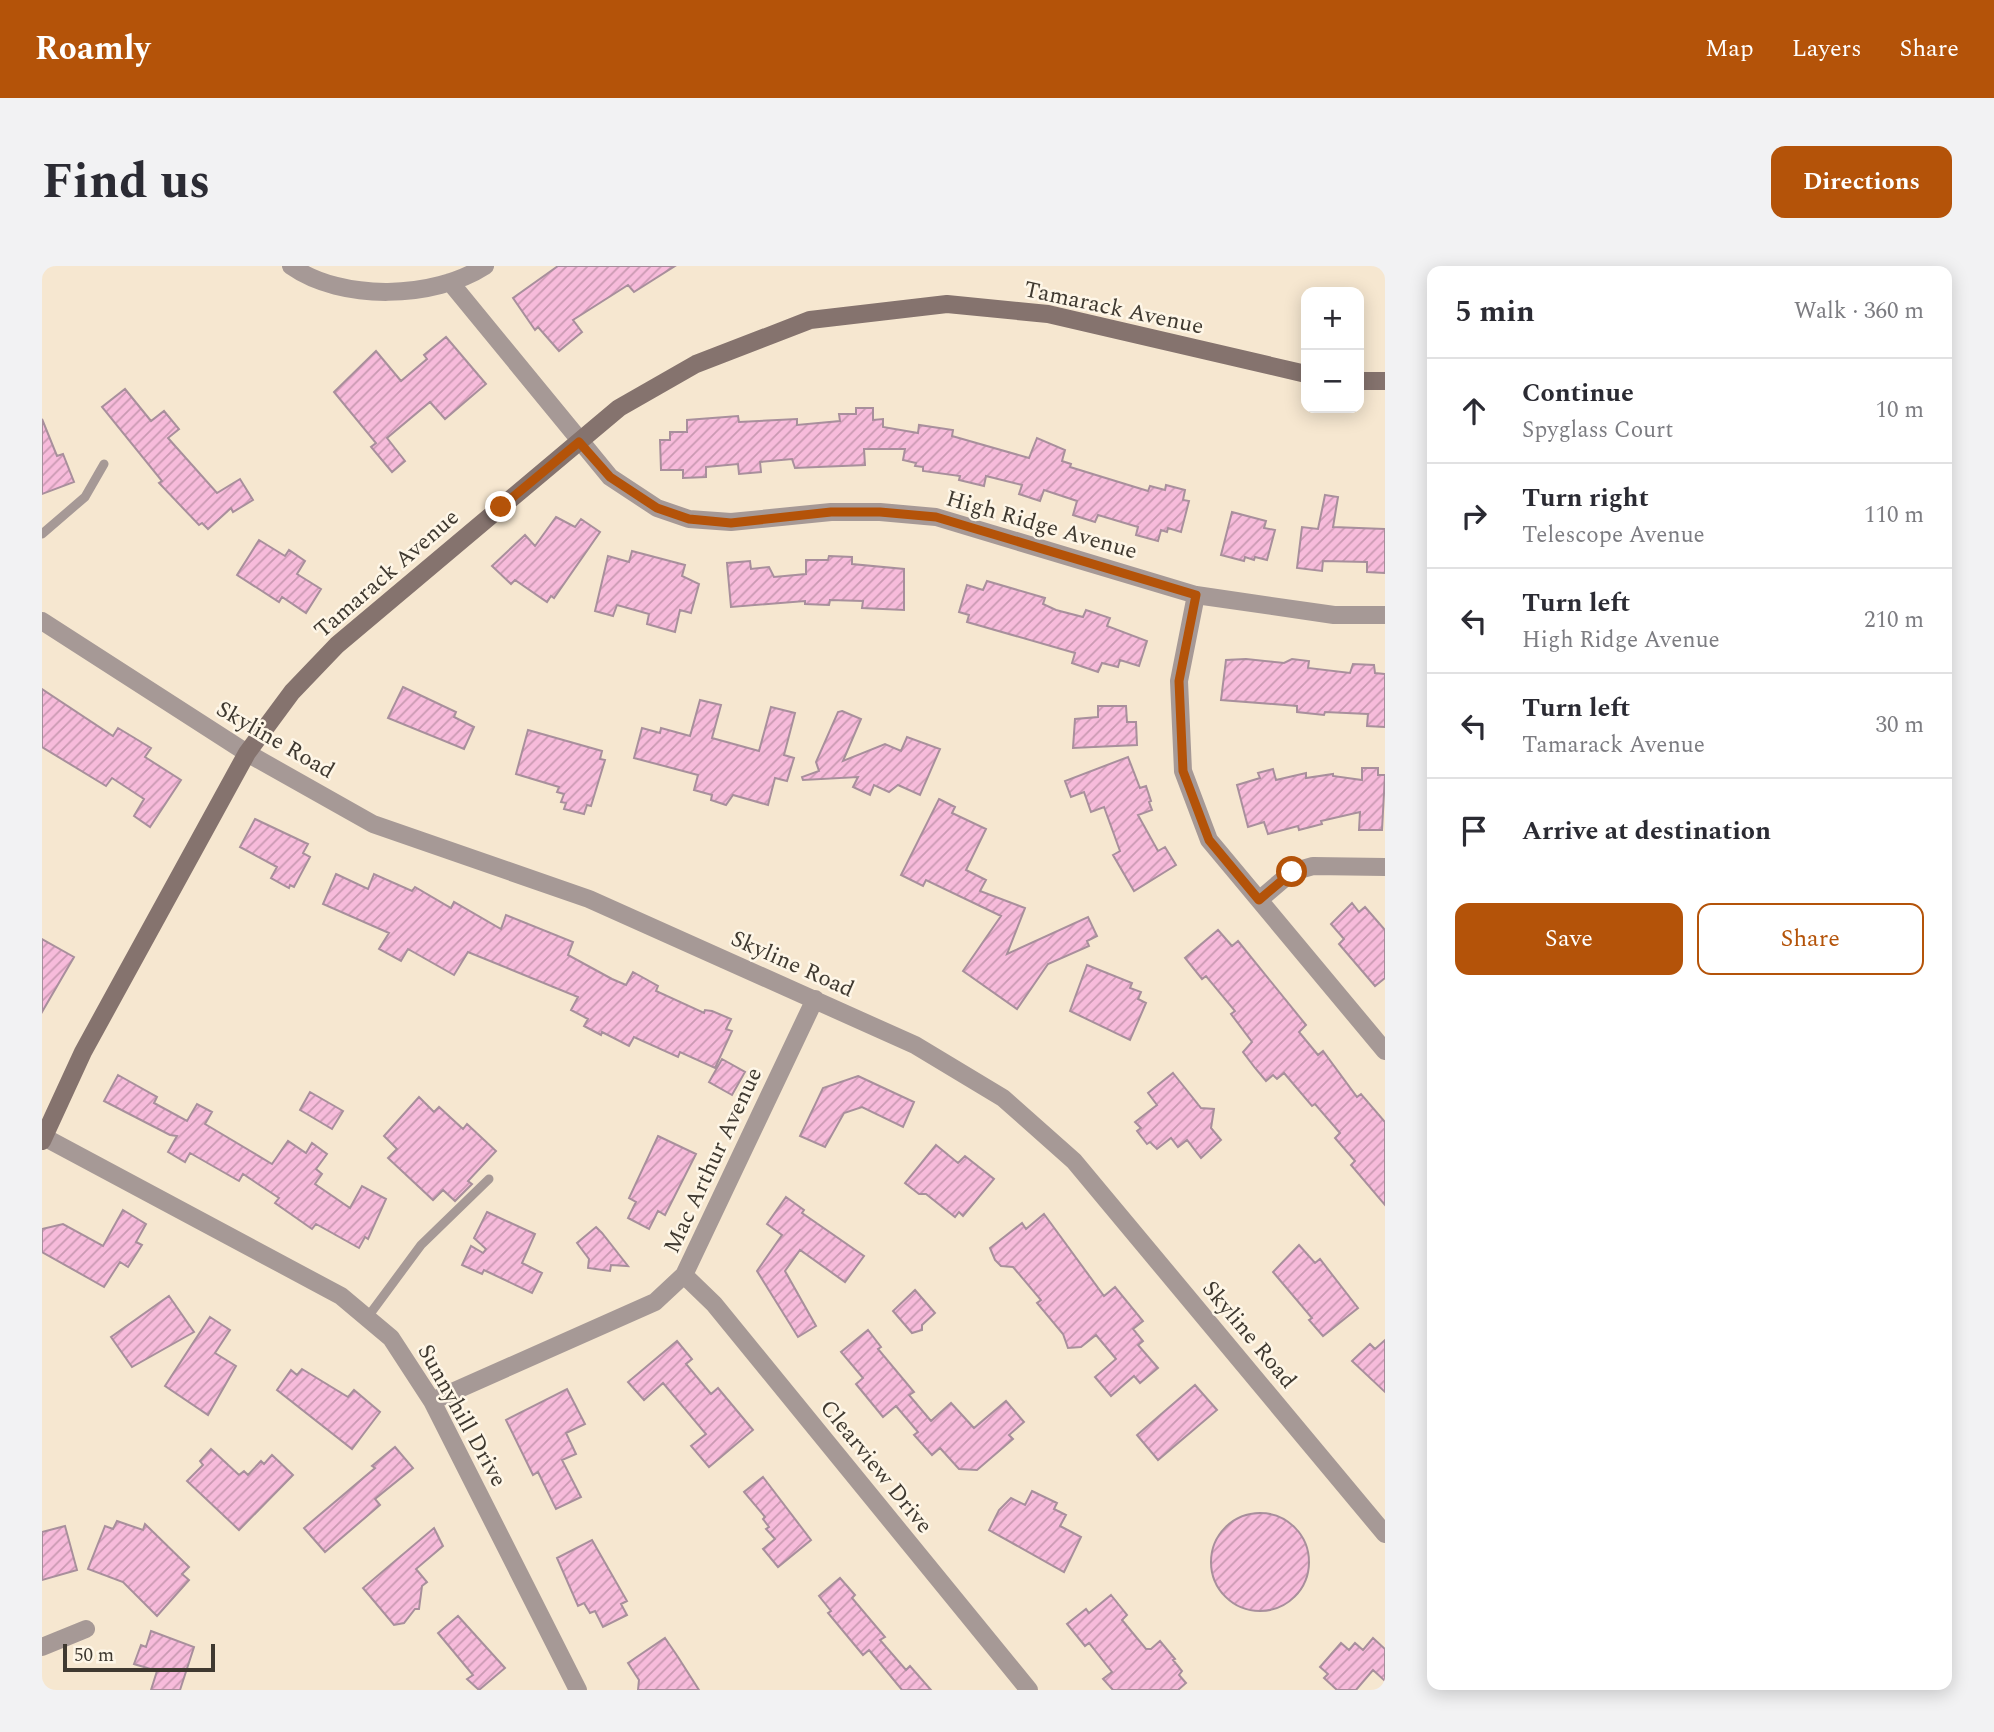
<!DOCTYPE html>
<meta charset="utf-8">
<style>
body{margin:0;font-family:Spectral,serif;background:#f2f2f3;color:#2b2b33}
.controls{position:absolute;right:21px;top:21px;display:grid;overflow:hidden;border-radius:14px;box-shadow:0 4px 18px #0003}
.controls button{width:63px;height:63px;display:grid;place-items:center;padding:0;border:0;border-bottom:2px solid #e1e1e2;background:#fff;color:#2b2b33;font:35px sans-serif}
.scale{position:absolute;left:21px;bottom:18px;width:152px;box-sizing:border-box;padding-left:7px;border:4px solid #3f3930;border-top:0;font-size:19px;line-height:24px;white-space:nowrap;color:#3f3930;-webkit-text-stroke:5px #fef6e7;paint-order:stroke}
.stop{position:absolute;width:21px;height:21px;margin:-16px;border:5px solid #b45309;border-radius:50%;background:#fff}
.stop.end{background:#b45309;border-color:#fff;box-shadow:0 2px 7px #0008}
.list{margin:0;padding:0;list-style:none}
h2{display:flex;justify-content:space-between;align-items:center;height:91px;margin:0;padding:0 28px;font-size:30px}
h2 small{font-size:23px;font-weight:400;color:#7c7c81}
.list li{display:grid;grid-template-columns:46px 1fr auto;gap:21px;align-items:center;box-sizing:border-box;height:105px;padding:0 28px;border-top:2px solid #e1e1e2}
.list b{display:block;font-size:26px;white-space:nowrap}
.list p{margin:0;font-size:23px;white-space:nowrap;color:#7c7c81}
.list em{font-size:23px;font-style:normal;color:#7c7c81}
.actions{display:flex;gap:14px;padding:21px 28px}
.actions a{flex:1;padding:16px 0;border:2px solid #b45309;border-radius:14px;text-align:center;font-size:24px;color:#b45309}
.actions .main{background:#b45309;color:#fff}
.icon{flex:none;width:38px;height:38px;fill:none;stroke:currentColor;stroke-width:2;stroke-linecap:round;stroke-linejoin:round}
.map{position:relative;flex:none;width:1343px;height:1424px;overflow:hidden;border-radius:14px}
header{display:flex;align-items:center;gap:42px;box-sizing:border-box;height:98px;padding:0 35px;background:#b45309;color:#fff}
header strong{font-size:33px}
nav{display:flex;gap:38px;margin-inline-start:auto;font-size:24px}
.intro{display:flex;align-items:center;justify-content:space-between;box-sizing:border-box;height:168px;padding:0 42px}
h1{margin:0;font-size:49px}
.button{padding:18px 32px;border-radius:14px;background:#b45309;color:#fff;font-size:24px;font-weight:700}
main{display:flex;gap:42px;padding:0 42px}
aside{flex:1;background:#fff;border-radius:14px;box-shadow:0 4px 18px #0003}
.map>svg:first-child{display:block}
.building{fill:url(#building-hatch);stroke:#a88f9c;stroke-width:2}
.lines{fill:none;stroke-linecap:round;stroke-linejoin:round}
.lane{stroke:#a69996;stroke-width:9}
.street{stroke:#a69996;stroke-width:18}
.secondary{stroke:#85736e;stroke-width:18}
.route{stroke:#b45309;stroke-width:9}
.labels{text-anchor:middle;stroke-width:5;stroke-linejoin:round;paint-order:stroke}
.street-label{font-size:23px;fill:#3f3930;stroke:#fef6e7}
</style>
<header>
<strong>Roamly</strong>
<nav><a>Map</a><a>Layers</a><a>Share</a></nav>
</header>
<div class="intro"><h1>Find us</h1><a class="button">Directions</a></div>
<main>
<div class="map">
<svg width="1343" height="1424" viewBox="0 0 1343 1424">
<defs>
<pattern id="building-hatch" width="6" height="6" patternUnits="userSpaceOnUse" patternTransform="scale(1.75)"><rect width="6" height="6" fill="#f7bbdb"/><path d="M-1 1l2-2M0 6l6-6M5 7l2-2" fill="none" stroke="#c999b2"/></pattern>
</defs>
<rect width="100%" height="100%" fill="#f6e7d0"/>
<path class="building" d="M516 0H633L592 26 586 19 531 54 540 66 517 85 496 61 493 64 471 32Z
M404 71 444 118 403 153 388 136 345 172 363 195 350 206 329 181 334 177 292 126 334 85 359 115 385 93 382 89Z
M83 123 109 155 122 145 137 163 126 172 175 227 198 213 211 234 191 246 189 242 166 263 160 257 157 259 117 217 120 215 60 141Z
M814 142H831V154L841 153V161L876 167 877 159 911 164 910 170 987 192 995 172 1023 184 1020 195 1029 198 1028 201 1106 225 1108 220 1123 224 1124 219 1143 224 1141 234 1147 235 1139 266 1126 262 1125 266 1119 264 1116 275 1094 269 1096 261 1056 249 1053 256 1031 249 1035 235 1002 224 998 235 977 228 980 219 944 210 942 220 917 214 918 210 881 205V201L873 200 874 197 861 194 863 183H822L823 199 753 202 750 193 718 196 719 206 697 208 696 198 664 201V211L641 212V204H619L618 174H628V166H645V154L696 150 697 156 755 153V159L798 155 797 148H814Z
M0 153 15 190 21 188 32 216 0 228Z
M1283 229 1296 231 1291 261 1343 263V307L1325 306V296L1281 295 1280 305 1255 302 1260 261 1276 263Z
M1190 246 1224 255 1222 262 1233 264 1225 294 1213 291 1212 294 1203 291 1202 295 1179 289Z
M514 251 533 261 539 253 558 266 512 332 509 330 505 336 473 314 469 318 450 300 483 269 493 280Z
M217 274 243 290 247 284 263 295 255 308 279 323 264 347 240 331 237 336 195 309Z
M590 285 643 299 640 310 657 318 649 347 638 344 633 366 605 358 607 348 575 339 571 350 553 345 566 290 587 296Z
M787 290 810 291V298L862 303V344L820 342 821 335 788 334 787 339 763 338V335L689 341 685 297 708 295 709 303 727 301 732 311 764 308V294H786Z
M945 315 1003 332 1001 338 1014 344 1041 351 1044 344 1068 352 1065 360 1105 375 1097 400 1078 394 1076 401 1060 397 1056 406 1030 397 1033 387 925 356 927 349 917 346 925 319 941 324Z
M1204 393 1242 397 1250 393 1267 395 1266 402 1308 407 1311 398 1332 399 1333 407 1343 408V461L1325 460 1326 448 1283 446 1282 449 1255 446V440L1179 434 1184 394Z
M361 421 414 446 412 451 432 461 422 483 346 452Z
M0 423 71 470 76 462 109 482 103 491 139 514 108 561 92 550 102 533 70 512 64 520 0 481Z
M658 434 679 439 670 472 717 485 729 441 753 447 742 489 752 492 745 515 733 512 726 539 691 529 684 539 669 534 670 529 652 524 656 509 592 492 600 462 618 467 619 462 648 470Z
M1056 440H1084L1085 456H1094L1095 479 1031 482 1033 453 1056 451Z
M800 445 819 453 801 495 843 478 859 485 865 471 898 483 878 529 856 519 847 526 832 519 828 529 811 521 816 511 761 514 760 511 777 505 774 496 796 446Z
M486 464 560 485 558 493 563 494 549 540 545 539 542 548 522 543 524 537 519 536 522 528 515 526 517 521 474 508Z
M1086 491 1098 522 1104 520 1109 535 1107 536 1110 544 1096 549 1116 585 1123 581 1134 599 1092 625 1071 589 1078 585 1062 541 1049 546 1042 526 1029 531 1023 515Z
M1320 502H1336V509H1343L1340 564H1317L1318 546 1279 555 1280 558 1257 564 1256 560 1226 568 1222 556 1206 561 1195 519 1218 512 1216 507 1231 503 1234 514 1264 507V512L1291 508V510L1320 514Z
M897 533 913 541 910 547 944 563 924 604 944 614 938 625 983 642 965 688 1046 651 1055 670 1045 675 1047 680 1006 698 975 743 921 705 959 650 884 614 881 620 859 609Z
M213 553 266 578 261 587 268 591 252 621 248 619 247 622 229 612 235 601 198 581Z
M294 608 326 623 332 608 370 625 373 621 409 642 412 636 459 663 464 649 531 676 526 689 570 713 584 719 591 706 616 720 614 725 662 747 663 744 670 745 689 753 684 763 690 765 673 802 638 786 636 791 592 771 587 780 560 766 559 769 542 760 546 753 529 744 536 731 426 686 412 709 366 683 359 695 337 683 347 667 281 638Z
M1310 637 1317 646 1323 641 1343 664V712L1333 720 1297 678 1302 673 1289 658Z
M1176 664 1190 680 1196 675 1264 759 1257 766 1276 789 1281 785 1315 831 1319 828 1343 856V939L1309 899 1313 895 1293 872 1298 867 1273 838 1270 840 1242 807 1235 813 1231 809 1224 815 1213 802 1201 786 1210 776 1189 748 1193 745 1164 710 1160 713 1143 692Z
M0 673 32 691 0 746Z
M1045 699 1090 717 1088 722 1099 726 1096 733 1104 737 1088 774 1028 745Z
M680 793 703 806 690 829 667 816Z
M1131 807 1159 842 1172 843 1169 862 1179 874 1159 892 1145 874 1136 881 1129 872 1115 883 1108 876 1105 878 1095 865 1099 862 1093 856 1115 839 1106 827Z
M76 809 115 831 112 837 145 855 155 838 170 846 163 858 230 898 246 875 264 887 270 877 285 888 274 903 280 908 273 918 308 942 320 920 344 933 326 973 323 971 317 982 274 958 270 963 233 937 237 932 201 908 197 915 148 887 143 896 126 886 135 870 128 869 62 835Z
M816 810 872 836 861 861 820 841 802 847 783 881 758 870 781 822Z
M268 826 301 845 290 863 258 844Z
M377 831 392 846 397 841 421 863 425 858 454 885 426 915 430 918 413 935 401 924 391 934 346 892 355 883 342 870Z
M616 870 654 888 623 949 616 945 607 963 586 952 594 936 587 932Z
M894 879 916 897 923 890 952 913 921 950 917 946 913 951 884 928H877L863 917Z
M744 931 762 944 760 947 822 990 803 1016 758 984 743 1005 774 1060 756 1071 715 1005 740 969 725 958Z
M81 944 104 958 94 976 100 979 86 1001 78 996 62 1021 0 986V963L21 958 61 980Z
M445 946 493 968 480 997 500 1007 490 1027 442 1004 440 1008 420 999 429 980 441 987 444 983 432 972Z
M1002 948 1062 1030 1073 1021 1101 1055 1091 1063 1101 1075 1096 1079 1116 1102 1098 1117 1092 1110 1069 1130 1053 1111 1074 1093 1054 1069 1039 1081 1026 1082 1021 1068 995 1037 999 1034 971 1001 959 1000 953 994 948 982 980 957 984 963Z
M554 961 560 967 586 1000 569 999 568 1005 546 1002 547 993 535 977Z
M1257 979 1273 997 1278 993 1316 1042 1281 1070 1267 1054 1270 1052 1231 1006Z
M873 1024 893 1047 880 1059V1064L870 1067 851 1045Z
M127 1030 152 1066 90 1101 69 1071Z
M168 1051 188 1064 173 1087 194 1100 166 1149 123 1120Z
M826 1064 839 1081 836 1083 872 1126 867 1129 889 1155 909 1137 932 1162 964 1135 982 1156 967 1169 971 1173 935 1204 917 1203 898 1182 890 1189 872 1169 876 1166 854 1140 841 1151 814 1118 821 1112 799 1086Z
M1343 1074V1126L1310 1095 1328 1078 1333 1083Z
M635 1075 650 1093 644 1098 669 1128 676 1122 711 1164 667 1201 649 1180 664 1168 621 1117 602 1134 586 1116Z
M260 1103 306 1131 312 1124 338 1146 310 1183 235 1124 249 1104 255 1109Z
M1153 1119 1175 1144 1116 1194 1095 1169Z
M525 1123 543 1158 524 1167 534 1188 520 1194 539 1231 514 1243 496 1206 491 1209 464 1154Z
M353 1181 371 1202 333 1233 338 1239 283 1286 262 1262 333 1202 330 1200Z
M169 1183 197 1209 202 1205 206 1209 219 1195 222 1198 230 1189 251 1209 197 1264 145 1215 161 1199 158 1195Z
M721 1211 769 1274 736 1301 721 1283 733 1273 724 1263 727 1261 721 1253 723 1251 702 1226Z
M990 1225 1015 1237 1012 1243 1024 1249 1018 1260 1039 1271 1022 1306 947 1264 957 1244 969 1232 983 1239Z
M1169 1296a49 49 0 1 1 98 0a49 49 0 1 1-98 0Z
M75 1255 101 1264 103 1258 147 1301 140 1308 147 1314 115 1350 81 1316 46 1303 63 1260 71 1263Z
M23 1260 35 1304 0 1314V1266Z
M392 1262 401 1280 374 1303 385 1316 380 1320 377 1343H373L362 1357 352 1359 321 1322Z
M550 1274 585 1335 579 1338 585 1349 561 1361 553 1345 548 1347 542 1337 536 1340 515 1292Z
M798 1312 813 1329 810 1332 843 1371 838 1374 864 1404 868 1400 889 1424H860L827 1384 821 1389 786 1347 789 1345 777 1330Z
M1069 1329 1085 1349 1080 1354 1104 1383H1109L1118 1375 1133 1393 1131 1394 1140 1405 1137 1409 1144 1417 1136 1424H1071L1061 1413 1070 1406 1047 1377 1043 1380 1025 1358 1044 1343 1047 1347Z
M416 1350 463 1402 437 1424 425 1413 431 1409 396 1367Z
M109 1365 152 1381 138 1424H109L115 1405 92 1398 99 1379 104 1381Z
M623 1372 636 1391 657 1424H596L597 1414 586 1397Z
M1331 1372 1343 1383V1415L1331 1404 1314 1424H1295L1282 1412 1286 1408 1278 1401 1299 1377 1307 1384 1313 1377 1321 1384Z"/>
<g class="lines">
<path class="lane" d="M0 268 43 231 62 198
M325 1052 379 979 447 913"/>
<path class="street" d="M249 0C300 36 392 33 443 0
M408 16 568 211 615 242 647 253 689 256 789 246H838L894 251 1154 329 1292 349H1343
M1154 329 1137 415 1141 505 1167 574 1343 785
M0 355 205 487 331 558 547 633 873 779 961 832 1032 895 1343 1268
M1217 634 1250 606 1271 600 1343 601
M0 870 299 1030 349 1072 390 1135 536 1424
M642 1009 672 1038 987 1424
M390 1135 613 1036 642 1009 773 733
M0 1381 44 1363"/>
<path class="secondary" d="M1317 115H1343
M0 875 41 786 205 487 250 426 295 379 577 142 654 98 768 54 905 38 1006 48 1264 108"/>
</g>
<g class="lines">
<path class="route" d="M459 241 537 176 568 211 615 242 647 253 689 257 789 246H838L894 251 1154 329 1137 415 1141 505 1167 574 1217 634 1250 606"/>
</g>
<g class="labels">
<g class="street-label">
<text transform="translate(1072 41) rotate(12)" y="8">Tamarack Avenue</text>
<text transform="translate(1000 258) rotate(16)" y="8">High Ridge Avenue</text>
<text transform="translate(344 307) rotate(-41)" y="8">Tamarack Avenue</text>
<text transform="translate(234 473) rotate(30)" y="8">Skyline Road</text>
<text transform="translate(751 697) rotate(24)" y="8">Skyline Road</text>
<text transform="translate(670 894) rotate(-65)" y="8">Mac Arthur Avenue</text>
<text transform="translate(1208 1068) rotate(50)" y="8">Skyline Road</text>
<text transform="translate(421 1149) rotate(61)" y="8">Sunnyhill Drive</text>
<text transform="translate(835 1200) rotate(51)" y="8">Clearview Drive</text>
</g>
</g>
</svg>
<div class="controls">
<button>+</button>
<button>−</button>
</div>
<div class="scale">50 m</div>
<div class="stop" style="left:1250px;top:606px"></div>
<div class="stop end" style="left:459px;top:241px"></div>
</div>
<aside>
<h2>5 min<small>Walk · 360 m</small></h2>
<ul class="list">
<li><svg class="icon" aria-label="ahead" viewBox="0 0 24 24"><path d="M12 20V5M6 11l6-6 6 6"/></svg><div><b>Continue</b><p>Spyglass Court</p></div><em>10 m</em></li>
<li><svg class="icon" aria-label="right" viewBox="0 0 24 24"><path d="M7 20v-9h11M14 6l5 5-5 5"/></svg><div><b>Turn right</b><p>Telescope Avenue</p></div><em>110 m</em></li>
<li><svg class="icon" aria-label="left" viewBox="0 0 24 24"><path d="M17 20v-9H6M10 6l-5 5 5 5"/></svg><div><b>Turn left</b><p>High Ridge Avenue</p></div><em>210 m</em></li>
<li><svg class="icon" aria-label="left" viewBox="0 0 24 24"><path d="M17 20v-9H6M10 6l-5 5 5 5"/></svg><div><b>Turn left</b><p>Tamarack Avenue</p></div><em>30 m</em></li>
<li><svg class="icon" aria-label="arrive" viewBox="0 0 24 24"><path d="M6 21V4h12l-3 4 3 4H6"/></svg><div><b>Arrive at destination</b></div></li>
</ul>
<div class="actions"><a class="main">Save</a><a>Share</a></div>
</aside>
</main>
